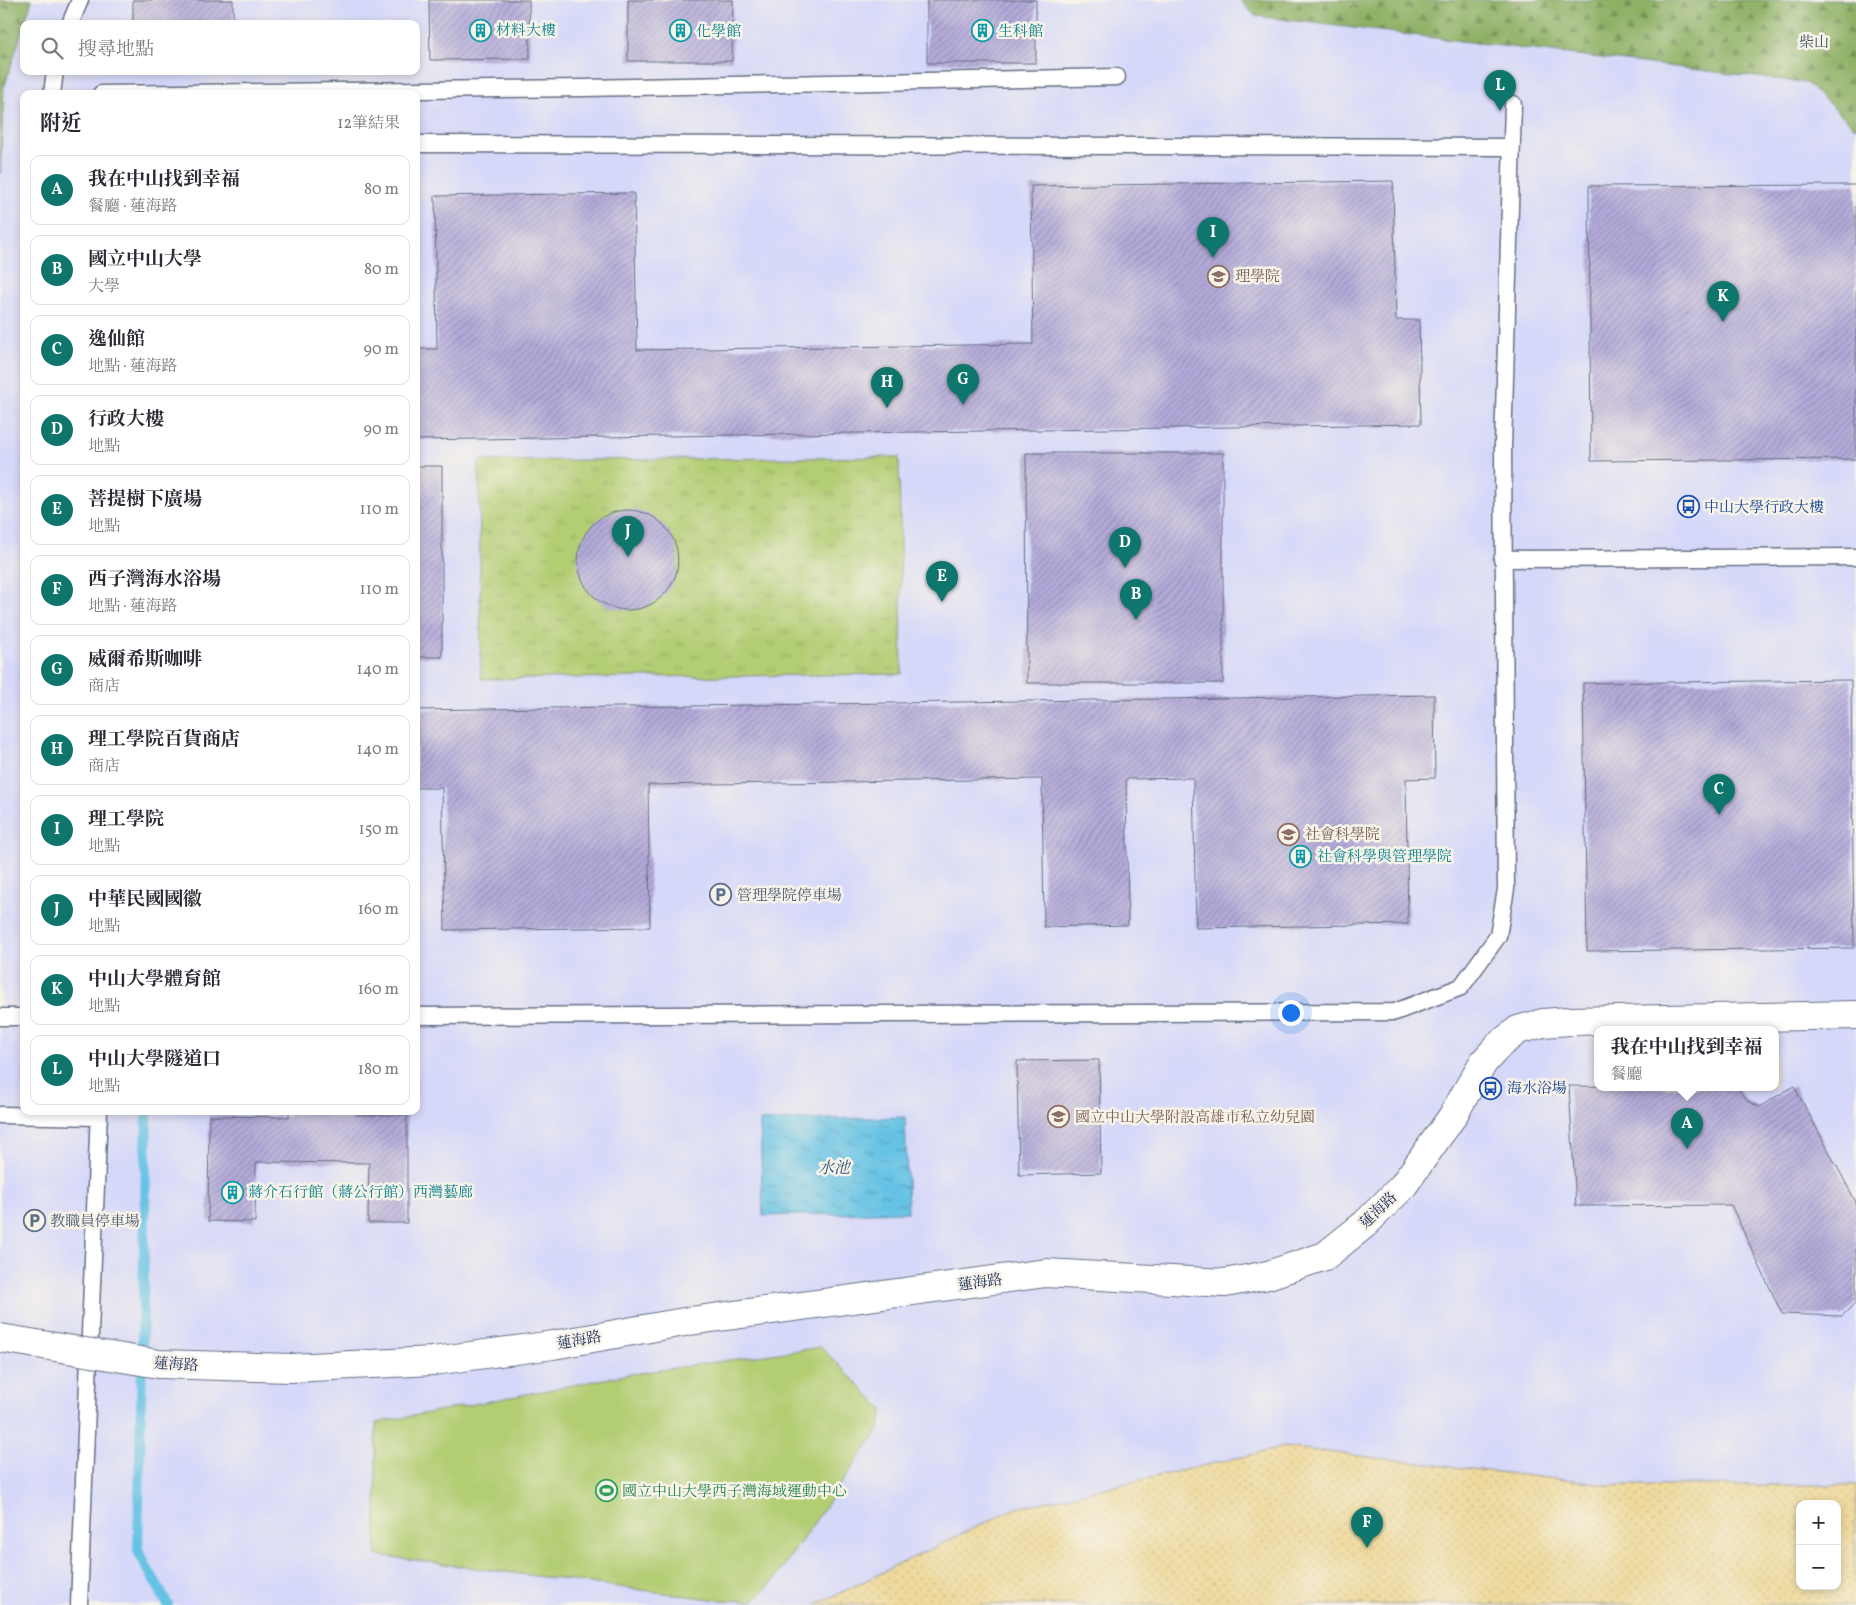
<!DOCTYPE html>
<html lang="zh-TW">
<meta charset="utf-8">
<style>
body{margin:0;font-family:Vollkorn,"Noto Serif TC",serif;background:#f7f7f7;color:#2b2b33}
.controls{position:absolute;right:15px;bottom:15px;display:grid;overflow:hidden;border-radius:10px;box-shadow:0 2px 8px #0003}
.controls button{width:45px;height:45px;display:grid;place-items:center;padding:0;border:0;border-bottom:1px solid #e1e1e2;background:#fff;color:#2b2b33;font:25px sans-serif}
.you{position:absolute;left:1290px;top:1012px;width:18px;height:18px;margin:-12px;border:4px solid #fff;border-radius:50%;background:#1a73e8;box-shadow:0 0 0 8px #1a73e833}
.badge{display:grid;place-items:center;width:32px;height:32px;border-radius:50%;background:#0f766e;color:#fff;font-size:16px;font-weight:700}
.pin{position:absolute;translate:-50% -41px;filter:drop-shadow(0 1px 2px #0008)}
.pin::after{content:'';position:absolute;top:26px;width:18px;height:15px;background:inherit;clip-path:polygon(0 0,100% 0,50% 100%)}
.popup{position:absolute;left:1594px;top:1026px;width:185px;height:65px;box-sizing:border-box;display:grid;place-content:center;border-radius:10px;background:#fff;filter:drop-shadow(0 1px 4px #0005);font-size:16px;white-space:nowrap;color:#7c7c81}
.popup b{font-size:19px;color:#2b2b33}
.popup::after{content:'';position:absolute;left:50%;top:100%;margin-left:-10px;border:10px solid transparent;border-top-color:#fff}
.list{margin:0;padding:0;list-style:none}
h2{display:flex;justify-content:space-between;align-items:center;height:65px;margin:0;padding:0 20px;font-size:21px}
h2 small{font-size:16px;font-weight:400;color:#7c7c81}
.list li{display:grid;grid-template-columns:32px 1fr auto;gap:15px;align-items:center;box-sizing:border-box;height:70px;margin:0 10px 10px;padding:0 10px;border:1px solid #e1e1e2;border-radius:10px}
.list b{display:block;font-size:19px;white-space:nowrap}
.list p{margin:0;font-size:16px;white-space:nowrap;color:#7c7c81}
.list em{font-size:16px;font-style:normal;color:#7c7c81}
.icon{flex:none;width:28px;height:28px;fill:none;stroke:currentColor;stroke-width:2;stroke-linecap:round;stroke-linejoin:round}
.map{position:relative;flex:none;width:1856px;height:1605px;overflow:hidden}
.search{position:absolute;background:#fff;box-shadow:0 2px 8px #0003;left:20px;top:20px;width:400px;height:55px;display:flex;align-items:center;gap:12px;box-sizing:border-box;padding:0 18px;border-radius:10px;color:#7c7c81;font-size:19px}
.panel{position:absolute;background:#fff;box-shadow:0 2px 8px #0003;left:20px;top:90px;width:400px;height:1025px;border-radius:10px}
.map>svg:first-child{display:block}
.built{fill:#d5d8f9;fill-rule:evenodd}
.grass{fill:url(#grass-tufts);stroke:#677e68}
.forest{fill:url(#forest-firs);stroke:#547062}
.sand{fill:url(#sand-dots);stroke:#84847e;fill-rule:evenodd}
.garden{fill:#b3cd73;stroke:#677e68}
.water{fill:url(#water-ripples);stroke:#4078a1}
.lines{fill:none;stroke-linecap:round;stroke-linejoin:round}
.stream{stroke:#66c2e4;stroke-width:10}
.building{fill:url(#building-hatch)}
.service-casing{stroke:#666f84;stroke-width:19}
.minor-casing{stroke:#666f84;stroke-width:30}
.service{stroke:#fff;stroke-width:16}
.minor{stroke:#fff;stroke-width:28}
.minor-bridge-casing{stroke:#666f84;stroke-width:30;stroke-linecap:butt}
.minor-bridge{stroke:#fff;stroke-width:28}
.labels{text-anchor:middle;stroke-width:5;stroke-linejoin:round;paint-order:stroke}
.culture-label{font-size:15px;fill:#0d838f;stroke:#f7f3e8;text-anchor:start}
.park-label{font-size:15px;fill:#415663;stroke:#f7f3e8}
.education-label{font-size:15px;fill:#785e54;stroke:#f7f3e8;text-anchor:start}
.transit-label{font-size:15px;fill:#164399;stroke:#f7f3e8;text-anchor:start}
.service-label{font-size:15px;fill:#4e5e75;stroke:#f7f3e8;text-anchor:start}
.street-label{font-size:15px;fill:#1b2f5e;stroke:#f7f3e8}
.leisure-label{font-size:15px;fill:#27864d;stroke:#f7f3e8;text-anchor:start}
.water-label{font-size:16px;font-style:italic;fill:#2e5480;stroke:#f7f3e8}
</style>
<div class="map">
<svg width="1856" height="1605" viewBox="0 0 1856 1605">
<defs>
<pattern id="grass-tufts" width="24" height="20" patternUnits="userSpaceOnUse" patternTransform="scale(1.25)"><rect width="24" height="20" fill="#b3cd73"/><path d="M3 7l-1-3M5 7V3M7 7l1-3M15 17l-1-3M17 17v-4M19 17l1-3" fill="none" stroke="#99b066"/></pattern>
<pattern id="forest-firs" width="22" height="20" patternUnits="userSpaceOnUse" patternTransform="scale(1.25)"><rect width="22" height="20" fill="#8eb065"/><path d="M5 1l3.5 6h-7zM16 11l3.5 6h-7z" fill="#739056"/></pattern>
<pattern id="sand-dots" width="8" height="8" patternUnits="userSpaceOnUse" patternTransform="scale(1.25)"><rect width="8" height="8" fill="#eeda9e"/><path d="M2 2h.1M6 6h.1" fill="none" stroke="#ccbb8a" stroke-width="1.8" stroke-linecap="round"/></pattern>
<pattern id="water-ripples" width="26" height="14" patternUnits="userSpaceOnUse" patternTransform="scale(1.25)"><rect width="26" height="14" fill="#66c2e4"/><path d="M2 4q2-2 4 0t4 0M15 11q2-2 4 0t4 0" fill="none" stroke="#539ebc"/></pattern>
<pattern id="building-hatch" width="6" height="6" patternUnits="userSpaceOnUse" patternTransform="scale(1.25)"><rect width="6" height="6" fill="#b4abda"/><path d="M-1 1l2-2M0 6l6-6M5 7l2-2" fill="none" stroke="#928cb4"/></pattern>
</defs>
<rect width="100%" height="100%" fill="#f7f3e8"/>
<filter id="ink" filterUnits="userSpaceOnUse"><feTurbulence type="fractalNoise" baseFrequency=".02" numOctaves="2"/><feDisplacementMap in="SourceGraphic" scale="10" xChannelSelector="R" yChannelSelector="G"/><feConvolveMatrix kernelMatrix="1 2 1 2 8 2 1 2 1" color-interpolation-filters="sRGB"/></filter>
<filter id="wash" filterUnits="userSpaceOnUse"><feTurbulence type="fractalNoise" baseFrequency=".0096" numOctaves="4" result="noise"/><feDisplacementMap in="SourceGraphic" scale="20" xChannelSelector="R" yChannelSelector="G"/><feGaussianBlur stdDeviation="1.12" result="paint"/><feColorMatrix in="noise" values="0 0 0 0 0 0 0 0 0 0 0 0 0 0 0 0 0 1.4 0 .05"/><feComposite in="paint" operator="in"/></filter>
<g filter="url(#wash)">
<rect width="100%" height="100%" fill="#f0e5cb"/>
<path class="built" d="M0 0H1240L1255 16 1806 83 1856 128V1605H0ZM24 24H416V71H24ZM24 94H416V1111H24ZM1598 1030H1776V1088H1598ZM1800 1504H1837V1586H1800Z"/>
<path class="grass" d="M899 457 902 674 481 679 479 461Z"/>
<path class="forest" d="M0 0H32L4 88 0 174Z
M1240 0H1856V128L1806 83 1255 16Z"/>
<path class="sand" d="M1285 1447 1607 1485H1856V1605H815L1013 1509ZM1800 1504H1837V1586H1800Z"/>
<path class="garden" d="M821 1347 883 1409 880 1428 772 1583 753 1601 718 1600 376 1555V1423L625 1375Z"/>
<path class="water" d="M905 1117 908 1212 763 1216 760 1121Z"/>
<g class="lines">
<path class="stream" d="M147 1111 138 1551 168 1605"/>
</g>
<g id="blocks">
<path class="building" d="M133 0H233V24H133Z
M429 0H529L530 59 430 60Z
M628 0H733L732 61H628Z
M927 0H1036V63H927Z
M1393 181 1396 320H1419L1421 424 416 440V349H437L435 196 634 193 637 350 1033 344 1031 186Z
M1856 185V459L1591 461 1589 186Z
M1026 453H1223V683H1027Z
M416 466H442V657H416Z
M578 560a50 50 0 1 1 100 0a50 50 0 1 1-100 0Z
M1851 680 1854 948 1587 951 1583 683Z
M1434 695 1435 778 1406 779 1408 924 1196 928 1193 778 1126 779 1128 925 1044 927 1042 779 648 785 650 927 445 930 442 788H416V710Z
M1099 1060 1101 1173 1019 1175 1017 1061Z
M1569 1086 1737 1088 1748 1101 1759 1107 1794 1086 1856 1202V1302L1842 1316 1782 1314 1731 1205 1576 1206Z
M289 1111H356V1115H407V1223H368L369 1163 256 1162 255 1222 208 1221 209 1116 289 1117Z"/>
</g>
</g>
<g filter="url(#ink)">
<use href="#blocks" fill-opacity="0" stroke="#666f84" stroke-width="1"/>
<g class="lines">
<defs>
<path id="service" d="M70 24 80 0
M52 94 55 71
M101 94 584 88 1117 77
M416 144 1512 147
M1502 559 1856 557
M416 1016 1395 1012 1461 987 1498 936 1506 889 1503 447 1513 104
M0 1017H24
M0 1115 98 1117
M79 1605 99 1111"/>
<path id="minor" d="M1365 1224 1403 1186 1452 1117 1483 1063 1499 1045 1518 1030 1543 1023 1570 1021 1856 1015"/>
</defs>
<use href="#service" class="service-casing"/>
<use href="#minor" class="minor-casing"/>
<use href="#service" class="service"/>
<use href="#minor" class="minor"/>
<defs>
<path id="minor-bridge" d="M0 1338 159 1364 291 1368 433 1361 553 1345 690 1321 1046 1273 1225 1283 1268 1275 1325 1256 1365 1224"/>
</defs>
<use href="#minor-bridge" class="minor-bridge-casing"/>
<use href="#minor-bridge" class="minor-bridge"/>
</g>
</g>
<defs>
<symbol id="building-ring" viewBox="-11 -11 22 22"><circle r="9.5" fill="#f7f3e8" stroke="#0f9aa8" stroke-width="1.5"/><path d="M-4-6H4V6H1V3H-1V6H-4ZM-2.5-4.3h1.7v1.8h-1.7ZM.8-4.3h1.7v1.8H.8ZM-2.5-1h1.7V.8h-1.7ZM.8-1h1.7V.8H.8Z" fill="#0f9aa8"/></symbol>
<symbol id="university-ring" viewBox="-11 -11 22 22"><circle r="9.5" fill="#f7f3e8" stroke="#8d6e63" stroke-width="1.5"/><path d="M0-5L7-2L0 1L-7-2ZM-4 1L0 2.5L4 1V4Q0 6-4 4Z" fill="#8d6e63"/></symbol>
<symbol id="bus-ring" viewBox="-11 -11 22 22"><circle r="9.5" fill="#f7f3e8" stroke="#1a4fb4" stroke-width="1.5"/><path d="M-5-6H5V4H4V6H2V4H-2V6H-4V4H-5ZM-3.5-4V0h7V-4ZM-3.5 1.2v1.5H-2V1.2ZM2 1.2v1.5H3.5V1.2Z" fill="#1a4fb4"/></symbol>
<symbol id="parking-ring" viewBox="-11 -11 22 22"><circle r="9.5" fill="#f7f3e8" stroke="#5c6f8a" stroke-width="1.5"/><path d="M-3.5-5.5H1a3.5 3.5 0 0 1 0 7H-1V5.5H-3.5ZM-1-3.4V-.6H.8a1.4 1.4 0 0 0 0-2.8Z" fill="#5c6f8a"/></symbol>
<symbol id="school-ring" viewBox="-11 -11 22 22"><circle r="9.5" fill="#f7f3e8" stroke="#8d6e63" stroke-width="1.5"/><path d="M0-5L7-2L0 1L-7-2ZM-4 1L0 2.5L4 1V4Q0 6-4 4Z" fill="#8d6e63"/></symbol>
<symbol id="stadium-ring" viewBox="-11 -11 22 22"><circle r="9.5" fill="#f7f3e8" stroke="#2e9e5b" stroke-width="1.5"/><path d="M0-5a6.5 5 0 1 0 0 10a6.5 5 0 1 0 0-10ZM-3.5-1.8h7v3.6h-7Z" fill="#2e9e5b"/></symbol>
</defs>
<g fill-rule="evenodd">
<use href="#building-ring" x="468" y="18" width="25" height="25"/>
<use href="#building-ring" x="668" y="18" width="25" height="25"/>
<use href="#building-ring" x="970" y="18" width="25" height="25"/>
<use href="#university-ring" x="1206" y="264" width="25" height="25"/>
<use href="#bus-ring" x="1676" y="494" width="25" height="25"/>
<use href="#university-ring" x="1276" y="822" width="25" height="25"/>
<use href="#building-ring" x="1288" y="844" width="25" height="25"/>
<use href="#parking-ring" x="708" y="882" width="25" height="25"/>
<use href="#bus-ring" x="1478" y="1076" width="25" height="25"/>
<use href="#school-ring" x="1046" y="1104" width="25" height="25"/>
<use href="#building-ring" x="220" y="1180" width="25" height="25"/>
<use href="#parking-ring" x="22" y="1208" width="25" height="25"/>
<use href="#stadium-ring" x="594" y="1478" width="25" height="25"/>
</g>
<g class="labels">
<g class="culture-label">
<text x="496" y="35">材料大樓</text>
<text x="696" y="36">化學館</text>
<text x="998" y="36">生科館</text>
<text x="1317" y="861">社會科學與管理學院</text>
<text x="248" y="1197">蔣介石行館（蔣公行館）西灣藝廊</text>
</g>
<g class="park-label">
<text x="1814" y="47">柴山</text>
</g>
<g class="education-label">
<text x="1235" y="281">理學院</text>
<text x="1305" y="839">社會科學院</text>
<text x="1075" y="1122">國立中山大學附設高雄市私立幼兒園</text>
</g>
<g class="transit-label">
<text x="1704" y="512">中山大學行政大樓</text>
<text x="1507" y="1093">海水浴場</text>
</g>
<g class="service-label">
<text x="737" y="900">管理學院停車場</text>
<text x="50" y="1226">教職員停車場</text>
</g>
<g class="street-label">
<text transform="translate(1378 1210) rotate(-44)" y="5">蓮海路</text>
<text transform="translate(980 1282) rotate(-8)" y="5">蓮海路</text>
<text transform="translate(579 1340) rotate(-10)" y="5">蓮海路</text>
<text transform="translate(176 1364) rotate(3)" y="5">蓮海路</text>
</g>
<g class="leisure-label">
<text x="622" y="1496">國立中山大學西子灣海域運動中心</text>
</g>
<g class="water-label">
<text x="834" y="1173">水池</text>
</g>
</g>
</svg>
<div class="controls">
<button>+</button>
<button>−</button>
</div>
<div class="you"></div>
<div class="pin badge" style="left:1687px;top:1149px">A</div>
<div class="popup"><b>我在中山找到幸福</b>餐廳</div>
<div class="pin badge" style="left:1136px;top:620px">B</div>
<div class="pin badge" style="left:1719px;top:815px">C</div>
<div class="pin badge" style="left:1125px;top:568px">D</div>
<div class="pin badge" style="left:942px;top:602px">E</div>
<div class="pin badge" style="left:1367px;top:1548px">F</div>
<div class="pin badge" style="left:963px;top:405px">G</div>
<div class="pin badge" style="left:887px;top:408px">H</div>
<div class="pin badge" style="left:1213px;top:258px">I</div>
<div class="pin badge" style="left:628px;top:557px">J</div>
<div class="pin badge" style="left:1723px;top:322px">K</div>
<div class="pin badge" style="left:1500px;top:111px">L</div>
<div class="search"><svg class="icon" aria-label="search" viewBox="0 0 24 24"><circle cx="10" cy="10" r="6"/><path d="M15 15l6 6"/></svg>搜尋地點</div>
<section class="panel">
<h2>附近<small>12筆結果</small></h2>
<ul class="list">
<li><span class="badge">A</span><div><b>我在中山找到幸福</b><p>餐廳 · 蓮海路</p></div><em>80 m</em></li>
<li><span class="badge">B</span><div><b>國立中山大學</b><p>大學</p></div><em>80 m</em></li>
<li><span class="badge">C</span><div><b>逸仙館</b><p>地點 · 蓮海路</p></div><em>90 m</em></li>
<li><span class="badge">D</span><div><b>行政大樓</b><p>地點</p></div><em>90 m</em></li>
<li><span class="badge">E</span><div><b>菩提樹下廣場</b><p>地點</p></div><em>110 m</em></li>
<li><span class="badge">F</span><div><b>西子灣海水浴場</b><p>地點 · 蓮海路</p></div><em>110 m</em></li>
<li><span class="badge">G</span><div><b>威爾希斯咖啡</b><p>商店</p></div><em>140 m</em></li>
<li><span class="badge">H</span><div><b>理工學院百貨商店</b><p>商店</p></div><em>140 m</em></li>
<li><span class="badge">I</span><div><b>理工學院</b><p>地點</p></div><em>150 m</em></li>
<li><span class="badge">J</span><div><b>中華民國國徽</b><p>地點</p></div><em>160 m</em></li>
<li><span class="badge">K</span><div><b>中山大學體育館</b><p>地點</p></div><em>160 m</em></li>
<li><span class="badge">L</span><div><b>中山大學隧道口</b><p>地點</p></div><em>180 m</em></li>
</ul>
</section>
</div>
